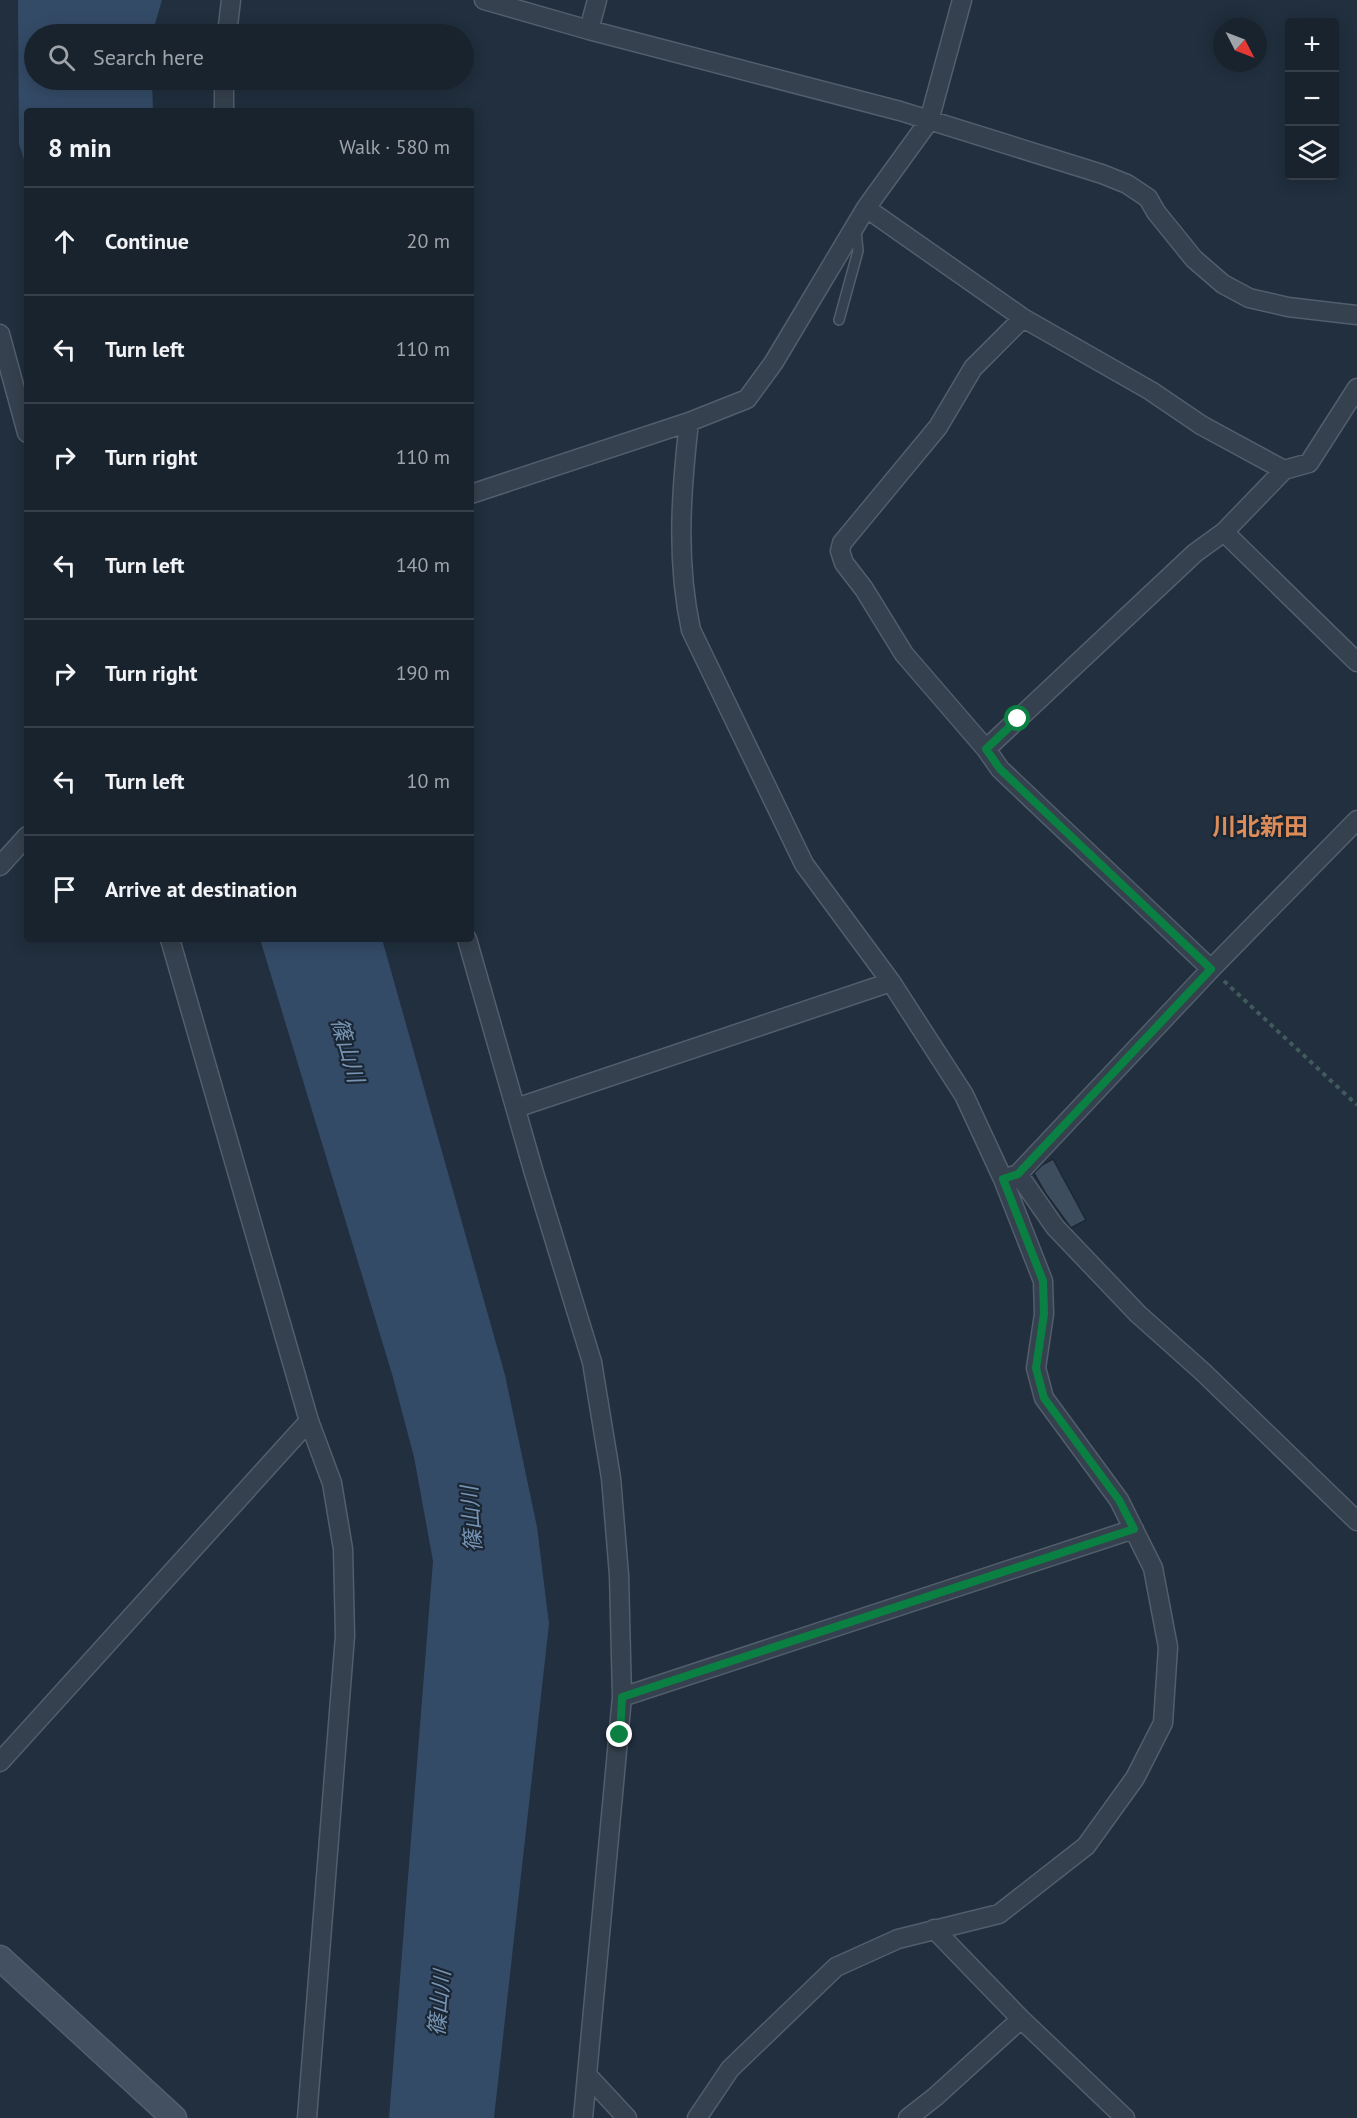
<!DOCTYPE html>
<meta charset="utf-8">
<style>
body{margin:0;font-family:"PT Sans","Noto Sans JP",sans-serif;background:#262f3a;color:#f1f3f6}
.controls{position:absolute;right:18px;top:18px;display:grid;overflow:hidden;border-radius:6px;box-shadow:0 3px 15px #0003}
.controls button{width:54px;height:54px;display:grid;place-items:center;padding:0;border:0;border-bottom:2px solid #37404a;background:#19232e;color:#f1f3f6;font:30px sans-serif}
.compass{position:absolute;left:1213px;top:18px;width:54px;height:54px;border-radius:50%;background:#19232e;box-shadow:0 3px 15px #0003;rotate:132deg}
.stop{position:absolute;width:18px;height:18px;margin:-14px;border:4px solid #0b8043;border-radius:50%;background:#fff}
.stop.end{background:#0b8043;border-color:#fff;box-shadow:0 2px 6px #0008}
.list{margin:0;padding:0;list-style:none}
h2{display:flex;justify-content:space-between;align-items:center;height:78px;margin:0;padding:0 24px;font-size:26px}
h2 small{font-size:20px;font-weight:400;color:#9fa4aa}
.list li{display:grid;grid-template-columns:39px 1fr auto;gap:18px;align-items:center;box-sizing:border-box;height:108px;padding:0 24px;border-top:2px solid #37404a}
.list b{display:block;font-size:22px;white-space:nowrap}
.list em{font-size:20px;font-style:normal;color:#9fa4aa}
.icon{flex:none;width:33px;height:33px;fill:none;stroke:currentColor;stroke-width:2;stroke-linecap:round;stroke-linejoin:round}
.map{position:relative;flex:none;width:1357px;height:2118px;overflow:hidden}
.search{position:absolute;background:#19232e;box-shadow:0 3px 15px #0003;left:24px;top:24px;width:450px;height:66px;display:flex;align-items:center;gap:15px;box-sizing:border-box;padding:0 21px;border-radius:33px;color:#9fa4aa;font-size:22px}
.panel{position:absolute;background:#19232e;box-shadow:0 3px 15px #0003;left:24px;top:108px;width:450px;height:834px;border-radius:6px}
.map>svg:first-child{display:block}
.water{fill:#344b67}
.building{fill:#3d4d5e;stroke:#1c2835;stroke-width:1.5}
.lines{fill:none;stroke-linecap:round;stroke-linejoin:round}
.lane-casing{stroke:#535e6c;stroke-width:12}
.street-casing{stroke:#535e6c;stroke-width:21}
.secondary-casing{stroke:#535e6c;stroke-width:27}
.path{stroke:#415a5c;stroke-width:4;stroke-dasharray:4.5 4.5;stroke-linecap:butt}
.lane{stroke:#35414e;stroke-width:9}
.street{stroke:#35414e;stroke-width:18}
.secondary{stroke:#435061;stroke-width:24}
.route{stroke:#0b8043;stroke-width:8}
.labels{text-anchor:middle;stroke-width:4.5;stroke-linejoin:round;paint-order:stroke}
.water-label{font-size:22px;font-style:italic;fill:#7693b3;stroke:#1b2633}
.quarter-label{font-size:24px;font-weight:bold;fill:#dd8c59;stroke:#1b2633}
</style>
<div class="map">
<svg width="1357" height="2118" viewBox="0 0 1357 2118">
<rect width="100%" height="100%" fill="#212f3e"/>
<path class="water" d="M18 0H162L152 34H34V80H152L153 111H27V169L19 144Z
M260 939H382L505 1375 537 1527 549 1624 494 2118H389L433 1561 414 1457 392 1374Z"/>
<path class="building" d="M1053 1159 1086 1220 1071 1228 1046 1194 1034 1173 1042 1165Z"/>
<g class="lines">
<defs>
<path id="lane" d="M839 320 858 251 856 230"/>
<path id="street" d="M484 0 589 30 900 111 1102 174 1127 184 1148 198 1156 212 1194 259 1223 284 1249 298 1288 307 1357 315
M589 30 597 0
M227 34 231 0
M224 80V111
M866 208 1023 318 1151 391 1201 425 1284 470
M1023 318 973 368 938 427 842 543 840 551 844 563 864 589 904 654 986 749 1000 769 1211 969
M0 334 27 433
M689 422C681 492 676 561 691 630L804 864 891 982 964 1095 1003 1179 1043 1281 1044 1314 1036 1368 1044 1398 1119 1500 1153 1568 1168 1647 1163 1723 1135 1778 1086 1846 999 1914 898 1939 836 1967 730 2069 697 2118
M471 494 689 422 747 399 774 362 866 208 929 121 962 0
M1224 532 1357 662
M986 749 1195 553 1224 532 1284 470 1309 463 1357 388
M0 866 27 836
M170 939 309 1421 332 1483 343 1549 345 1636 307 2118
M467 939 534 1173 592 1362 611 1478 619 1575 622 1697 583 2118
M516 1108 891 982
M1018 1174 1055 1227 1138 1314 1203 1372 1357 1521
M1003 1179 1018 1174 1211 969 1357 820
M622 1697 1134 1529
M0 1762 309 1421
M934 1929 1021 2019 1125 2118
M587 2075 627 2118
M908 2118 935 2097 1021 2019"/>
<path id="secondary" d="M0 1958 174 2118"/>
</defs>
<use href="#lane" class="lane-casing"/>
<use href="#street" class="street-casing"/>
<use href="#secondary" class="secondary-casing"/>
<path class="path" d="M1224 981 1357 1105"/>
<use href="#lane" class="lane"/>
<use href="#street" class="street"/>
<use href="#secondary" class="secondary"/>
</g>
<g class="lines">
<path class="route" d="M620 1735 622 1697 1134 1529 1119 1500 1044 1398 1036 1368 1044 1314 1043 1281 1003 1179 1018 1174 1211 969 1000 769 986 749 1018 719"/>
</g>
<g class="labels">
<g class="water-label">
<text transform="translate(348 1050) rotate(74)" y="8">篠山川</text>
<text transform="translate(471 1519) rotate(-94)" y="8">篠山川</text>
<text transform="translate(439 2003) rotate(-85)" y="8">篠山川</text>
</g>
<g class="quarter-label">
<text x="1260" y="835">川北新田</text>
</g>
</g>
</svg>
<div class="controls">
<button>+</button>
<button>−</button>
<button><svg class="icon" aria-label="layers" viewBox="0 0 24 24"><path d="M12 4l9 5-9 5-9-5zM3 14l9 5 9-5"/></svg></button>
</div>
<svg class="compass" viewBox="-18 -18 36 36"><path d="M0-13l5 13h-10z" fill="#e53935"/><path d="M0 13l5-13h-10z" fill="#9fa4aa"/></svg>
<div class="stop" style="left:1018px;top:719px"></div>
<div class="stop end" style="left:620px;top:1735px"></div>
<div class="search"><svg class="icon" aria-label="search" viewBox="0 0 24 24"><circle cx="10" cy="10" r="6"/><path d="M15 15l6 6"/></svg>Search here</div>
<section class="panel">
<h2>8 min<small>Walk · 580 m</small></h2>
<ul class="list">
<li><svg class="icon" aria-label="ahead" viewBox="0 0 24 24"><path d="M12 20V5M6 11l6-6 6 6"/></svg><div><b>Continue</b></div><em>20 m</em></li>
<li><svg class="icon" aria-label="left" viewBox="0 0 24 24"><path d="M17 20v-9H6M10 6l-5 5 5 5"/></svg><div><b>Turn left</b></div><em>110 m</em></li>
<li><svg class="icon" aria-label="right" viewBox="0 0 24 24"><path d="M7 20v-9h11M14 6l5 5-5 5"/></svg><div><b>Turn right</b></div><em>110 m</em></li>
<li><svg class="icon" aria-label="left" viewBox="0 0 24 24"><path d="M17 20v-9H6M10 6l-5 5 5 5"/></svg><div><b>Turn left</b></div><em>140 m</em></li>
<li><svg class="icon" aria-label="right" viewBox="0 0 24 24"><path d="M7 20v-9h11M14 6l5 5-5 5"/></svg><div><b>Turn right</b></div><em>190 m</em></li>
<li><svg class="icon" aria-label="left" viewBox="0 0 24 24"><path d="M17 20v-9H6M10 6l-5 5 5 5"/></svg><div><b>Turn left</b></div><em>10 m</em></li>
<li><svg class="icon" aria-label="arrive" viewBox="0 0 24 24"><path d="M6 21V4h12l-3 4 3 4H6"/></svg><div><b>Arrive at destination</b></div></li>
</ul>
</section>
</div>
